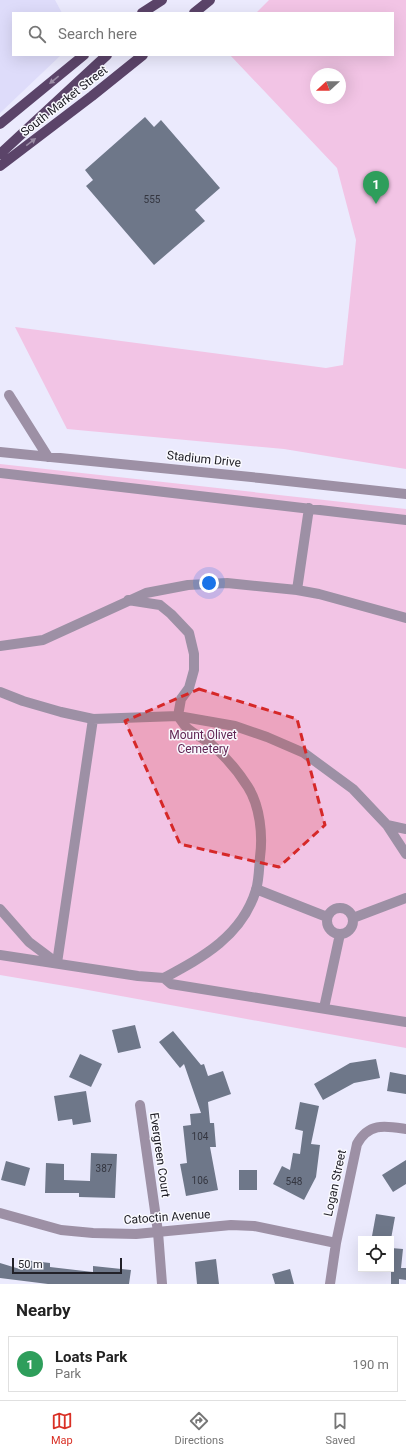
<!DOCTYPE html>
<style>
body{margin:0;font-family:Roboto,sans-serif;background:#f6f6f6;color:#222}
.controls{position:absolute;right:12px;bottom:12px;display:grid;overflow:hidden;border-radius:0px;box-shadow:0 4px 16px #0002}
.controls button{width:36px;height:36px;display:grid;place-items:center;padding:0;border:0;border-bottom:1px solid #e0e0e0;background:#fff;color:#222;font:20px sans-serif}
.compass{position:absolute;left:310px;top:68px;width:36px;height:36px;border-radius:50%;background:#fff;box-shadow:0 4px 16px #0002;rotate:249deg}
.scale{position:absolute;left:12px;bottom:10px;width:110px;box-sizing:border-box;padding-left:4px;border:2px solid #212028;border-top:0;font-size:11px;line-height:14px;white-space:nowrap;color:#212028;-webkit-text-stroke:3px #f9f9fe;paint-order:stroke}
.you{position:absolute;left:209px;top:583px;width:14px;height:14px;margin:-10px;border:3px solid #fff;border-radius:50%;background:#1a73e8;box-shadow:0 0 0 6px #1a73e833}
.badge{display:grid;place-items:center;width:26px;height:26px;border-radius:50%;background:#d93025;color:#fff;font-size:13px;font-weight:700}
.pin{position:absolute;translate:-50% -33px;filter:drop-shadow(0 1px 2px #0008)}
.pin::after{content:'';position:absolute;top:21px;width:14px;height:12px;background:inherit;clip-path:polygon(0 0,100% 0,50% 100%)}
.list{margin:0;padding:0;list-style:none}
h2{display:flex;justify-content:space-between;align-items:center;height:52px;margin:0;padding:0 16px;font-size:17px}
h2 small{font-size:13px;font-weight:400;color:#767676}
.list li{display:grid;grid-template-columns:26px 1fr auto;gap:12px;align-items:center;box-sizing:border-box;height:56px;margin:0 8px 8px;padding:0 8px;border:1px solid #e0e0e0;border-radius:0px}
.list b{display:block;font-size:15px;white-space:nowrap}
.list p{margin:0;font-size:13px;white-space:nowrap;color:#767676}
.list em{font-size:13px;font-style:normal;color:#767676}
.icon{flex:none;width:22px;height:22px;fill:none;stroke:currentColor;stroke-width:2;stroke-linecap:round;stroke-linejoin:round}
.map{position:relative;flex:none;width:406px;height:1284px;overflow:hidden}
.search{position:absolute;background:#fff;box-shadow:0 4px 16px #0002;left:12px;right:12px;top:12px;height:44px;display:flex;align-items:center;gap:10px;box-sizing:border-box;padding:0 14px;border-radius:0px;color:#767676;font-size:15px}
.sheet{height:116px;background:#fff}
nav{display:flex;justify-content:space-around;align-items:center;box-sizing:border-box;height:56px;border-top:1px solid #e0e0e0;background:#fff;font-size:11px;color:#767676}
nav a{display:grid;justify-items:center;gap:2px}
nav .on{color:#d93025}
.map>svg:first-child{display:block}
.built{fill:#dedcfa}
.green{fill:#f2c4e5;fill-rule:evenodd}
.building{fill:#6e7789}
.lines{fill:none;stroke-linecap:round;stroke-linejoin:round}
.minor{stroke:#9d90a5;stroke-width:10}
.major{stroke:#5b4469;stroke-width:10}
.oneway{fill:#9a8ca5}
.marked{fill:#d62828;fill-opacity:0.2;stroke:#d62828;stroke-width:3;stroke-dasharray:8 5;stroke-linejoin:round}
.labels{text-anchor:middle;stroke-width:3;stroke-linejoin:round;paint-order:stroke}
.number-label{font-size:10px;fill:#343640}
.street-label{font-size:12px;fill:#212028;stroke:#f9f9fe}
.park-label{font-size:12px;fill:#612554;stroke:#f9f9fe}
</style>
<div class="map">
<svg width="406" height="1284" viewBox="0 0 406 1284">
<rect width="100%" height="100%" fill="#ebeafd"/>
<path class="built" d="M0 0H55L62 13H13V55H61L0 113Z"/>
<path class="green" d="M269 0H406V469L284 449 67 429 15 327 326 368 343 365 356 240 337 168 230 55H393V13H256ZM316 74H340V98H316Z
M0 464 406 509V1048L77 988 0 975Z"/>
<path class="building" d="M145 117 154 127 161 120 220 188 195 210 205 221 154 265 86 186 93 180 85 170Z
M135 1025 141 1048 118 1053 112 1030Z
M173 1031 201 1065 204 1064 208 1076 223 1071 231 1094 208 1102 210 1123H214L216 1147H210L218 1190 186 1196 180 1164 187 1163 183 1126 191 1125 190 1114 201 1113 184 1064 180 1068 159 1042Z
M80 1054 102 1064 91 1087 69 1077Z
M376 1059 380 1078 354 1083 323 1100 314 1084 350 1063Z
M390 1072 406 1075V1094L387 1091Z
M86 1091 91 1122 73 1125 72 1119 58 1121 54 1096Z
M300 1102 319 1106 311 1144 320 1145 316 1177 304 1200 273 1184 282 1166 290 1170 293 1153 300 1154 303 1131 295 1129Z
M91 1153 117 1154 115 1198 79 1197V1193H45L46 1163 64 1164V1180L90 1181Z
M406 1160V1184L393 1192 382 1175Z
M6 1161 30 1168 25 1186 1 1180Z
M239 1170H257V1190H239Z
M376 1214 395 1217 391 1239 372 1236Z
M391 1248 403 1249 401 1268H406V1280L399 1279V1284H391Z
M216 1259 219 1284H197L195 1262Z
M24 1260 50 1263V1267L93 1272V1266L131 1270 129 1284H48L0 1278V1263L23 1270Z
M290 1269 294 1284H275L272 1274Z"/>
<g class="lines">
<path class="minor" d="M9 395 48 457
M0 452 260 478 406 494
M0 473 406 520
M297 590 309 508
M128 600 160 605 171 614 189 633 194 654V670L189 688 181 699 178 716C181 720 184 725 187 728 195 735 205 739 212 745 226 757 238 771 248 787 260 806 263 835 260 857 259 868 259 880 256 890 242 936 203 957 164 978
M0 646 43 640 146 593 188 585 227 583 297 590 319 594 406 618
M0 692 23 701 61 712 93 719 178 716 235 726 267 737 304 753 353 789 387 825 406 854
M387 825 406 829
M256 889 327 917
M327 921a13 13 0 1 1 26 0a13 13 0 1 1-26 0Z
M0 909 29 942 57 963 93 719
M353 918 406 898
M0 955 138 976 164 978 171 984 406 1022
M324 1008 340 934
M140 1105 158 1232 162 1284
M0 1213 61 1230 93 1233 136 1234 231 1225 254 1226 336 1243
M330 1284 336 1243 357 1144C369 1122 386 1126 406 1129"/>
<path class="major" d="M142 13 162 0
M194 13 210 0
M0 124 84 55
M0 154 107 55
M0 166 92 96 143 55"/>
</g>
<defs><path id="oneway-solid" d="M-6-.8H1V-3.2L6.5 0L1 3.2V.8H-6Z"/></defs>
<g class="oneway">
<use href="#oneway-solid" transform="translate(54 80) rotate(141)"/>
<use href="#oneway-solid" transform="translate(31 142) rotate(-37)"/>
</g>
<path class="marked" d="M199 689 297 719 325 825 279 867 180 844 125 721Z"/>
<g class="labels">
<g class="number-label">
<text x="152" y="203">555</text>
<text x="200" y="1140">104</text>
<text x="104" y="1172">387</text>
<text x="200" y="1184">106</text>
<text x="294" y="1185">548</text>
</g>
<g class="street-label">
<text transform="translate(64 101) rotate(-38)" y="4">South Market Street</text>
<text transform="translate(204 459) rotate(6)" y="4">Stadium Drive</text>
<text transform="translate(160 1155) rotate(82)" y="4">Evergreen Court</text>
<text transform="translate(335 1183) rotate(-78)" y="4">Logan Street</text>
<text transform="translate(167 1217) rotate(-4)" y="4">Catoctin Avenue</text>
</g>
<g class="park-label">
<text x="203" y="739">Mount Olivet<tspan x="203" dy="14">Cemetery</tspan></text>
</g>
</g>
</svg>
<div class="controls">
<button><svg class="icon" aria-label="locate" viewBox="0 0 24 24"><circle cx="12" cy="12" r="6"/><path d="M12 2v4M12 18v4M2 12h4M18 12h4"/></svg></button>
</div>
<svg class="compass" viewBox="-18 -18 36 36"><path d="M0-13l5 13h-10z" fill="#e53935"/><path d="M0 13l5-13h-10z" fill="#767676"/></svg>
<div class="scale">50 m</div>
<div class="you"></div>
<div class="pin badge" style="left:376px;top:204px;background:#2e9e5b">1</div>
<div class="search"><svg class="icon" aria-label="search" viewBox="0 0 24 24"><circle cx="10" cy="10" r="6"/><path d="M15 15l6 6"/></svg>Search here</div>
</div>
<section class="sheet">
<h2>Nearby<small></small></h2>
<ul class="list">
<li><span class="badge" style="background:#2e9e5b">1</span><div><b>Loats Park</b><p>Park</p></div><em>190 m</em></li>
</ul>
</section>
<nav>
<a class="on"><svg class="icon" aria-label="map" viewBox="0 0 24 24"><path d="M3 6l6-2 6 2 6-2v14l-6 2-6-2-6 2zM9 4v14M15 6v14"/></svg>Map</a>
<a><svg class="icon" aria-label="directions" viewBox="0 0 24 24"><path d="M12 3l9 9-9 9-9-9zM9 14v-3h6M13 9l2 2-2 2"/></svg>Directions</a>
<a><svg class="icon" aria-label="saved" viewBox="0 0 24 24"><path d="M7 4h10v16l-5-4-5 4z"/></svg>Saved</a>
</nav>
